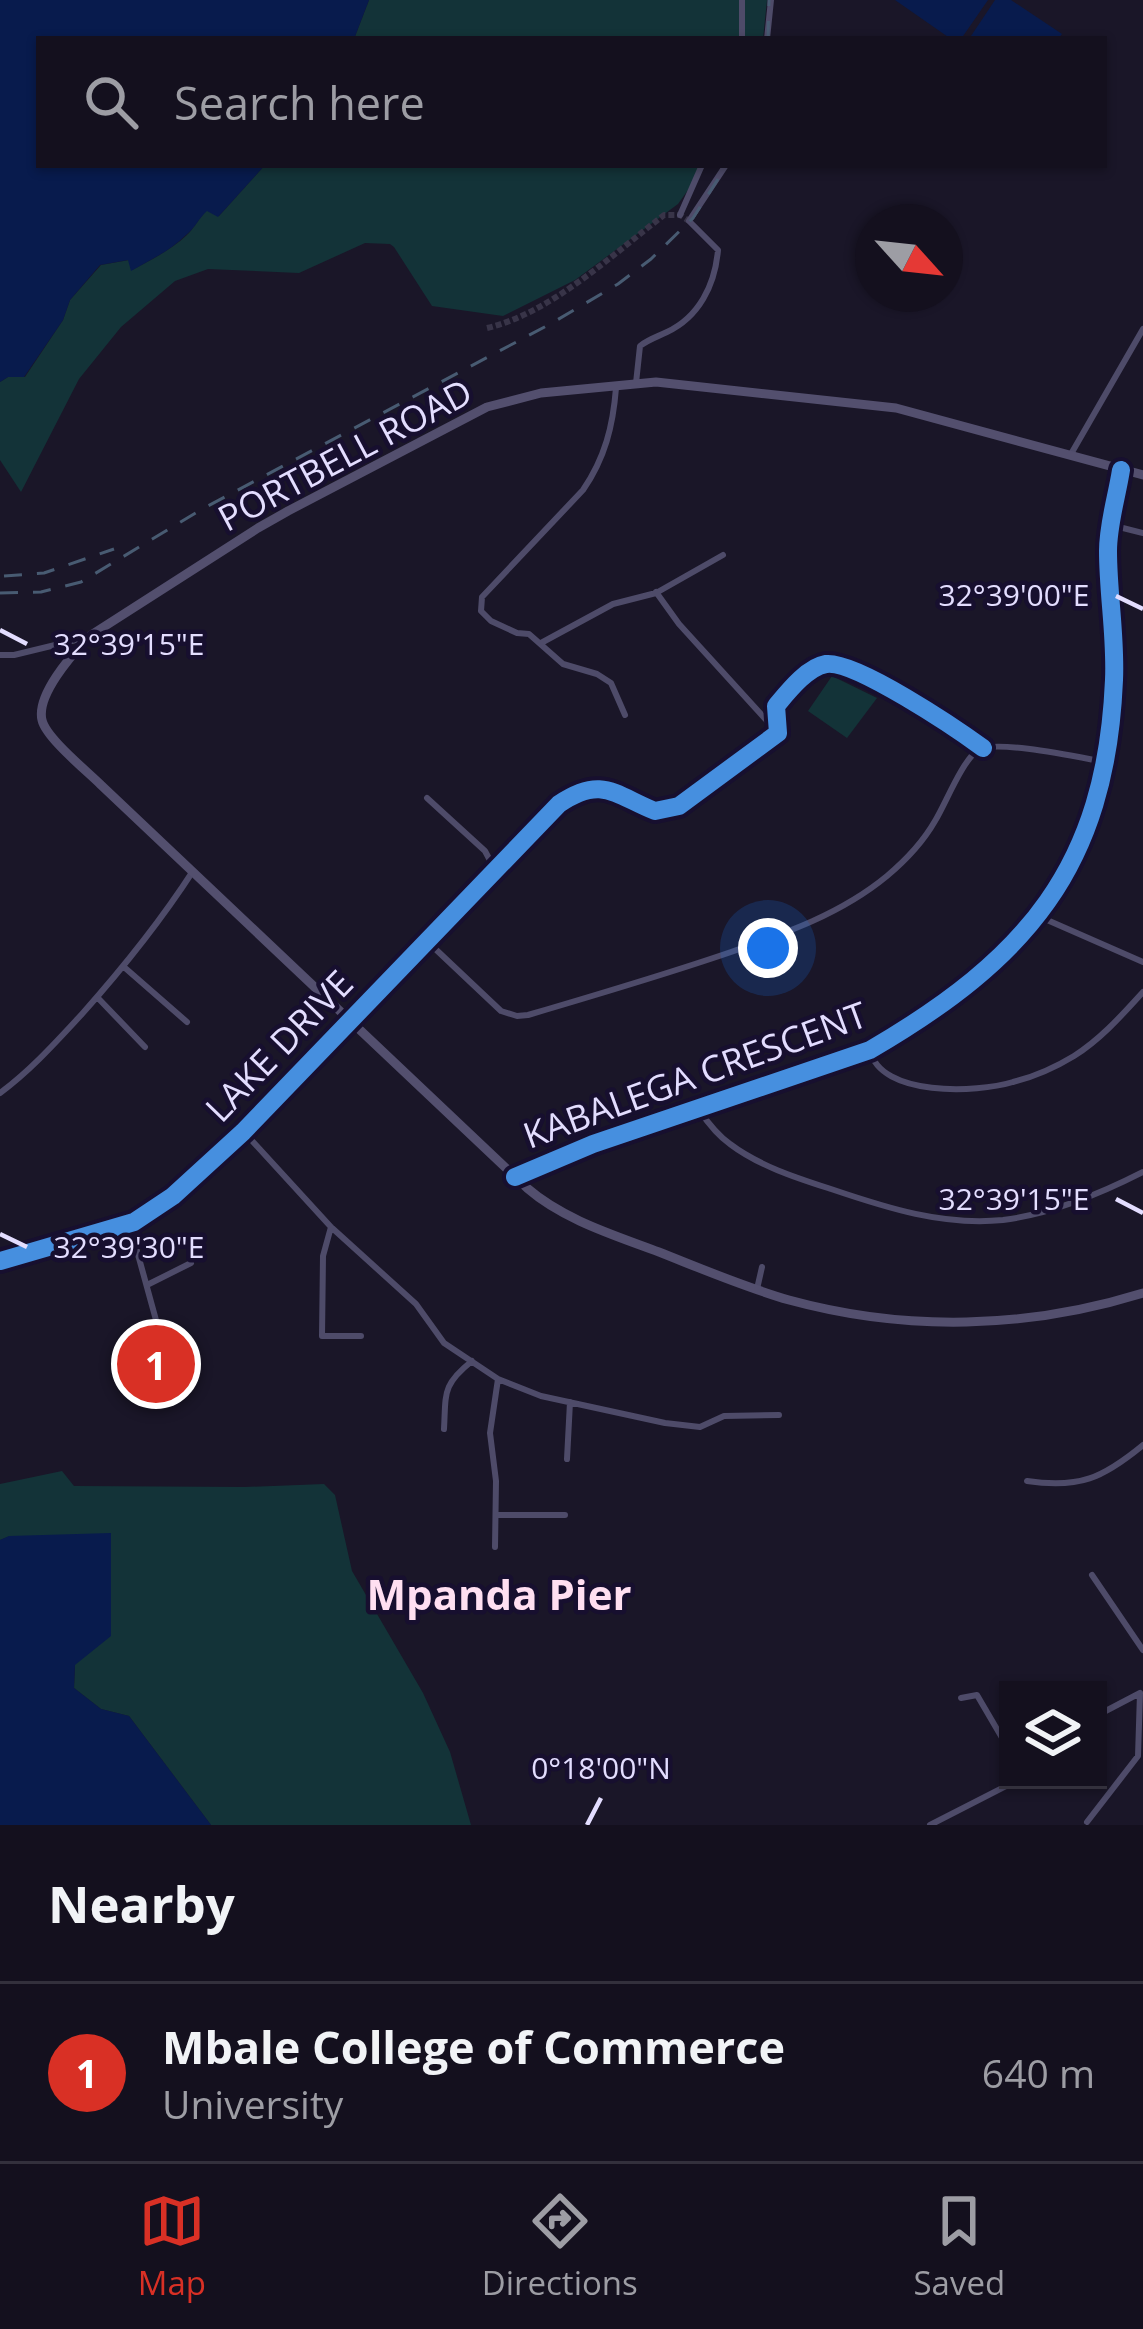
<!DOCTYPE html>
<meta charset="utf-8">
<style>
body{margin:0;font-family:"Open Sans",sans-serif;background:#1d1927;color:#f1f3f6}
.controls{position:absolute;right:36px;bottom:36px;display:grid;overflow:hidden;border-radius:0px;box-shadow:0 3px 9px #0004}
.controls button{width:108px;height:108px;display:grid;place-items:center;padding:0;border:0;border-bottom:3px solid #33303c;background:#14101e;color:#f1f3f6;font:60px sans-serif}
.compass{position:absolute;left:855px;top:204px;width:108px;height:108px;border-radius:50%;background:#14101e;box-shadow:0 3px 9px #0004;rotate:117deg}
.you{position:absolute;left:768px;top:948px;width:42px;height:42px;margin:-30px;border:9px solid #fff;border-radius:50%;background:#1a73e8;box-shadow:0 0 0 18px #1a73e833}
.badge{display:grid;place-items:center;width:78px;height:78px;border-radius:50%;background:#d93025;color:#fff;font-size:39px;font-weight:700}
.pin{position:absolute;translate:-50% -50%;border:6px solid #fff;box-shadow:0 3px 12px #0006}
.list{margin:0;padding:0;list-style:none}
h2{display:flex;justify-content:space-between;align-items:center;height:156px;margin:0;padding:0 48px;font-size:51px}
h2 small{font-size:39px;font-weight:400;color:#9d9da4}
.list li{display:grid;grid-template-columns:78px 1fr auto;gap:36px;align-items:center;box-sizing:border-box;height:180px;padding:0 48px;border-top:3px solid #33303c}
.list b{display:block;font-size:45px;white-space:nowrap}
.list p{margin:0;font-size:39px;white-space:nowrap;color:#9d9da4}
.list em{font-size:39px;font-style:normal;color:#9d9da4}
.icon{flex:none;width:66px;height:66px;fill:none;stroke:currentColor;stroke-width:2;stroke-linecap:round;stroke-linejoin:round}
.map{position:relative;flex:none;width:1143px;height:1825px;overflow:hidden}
.search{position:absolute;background:#14101e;box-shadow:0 3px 9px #0004;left:36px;right:36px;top:36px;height:132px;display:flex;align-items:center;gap:30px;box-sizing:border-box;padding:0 42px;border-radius:0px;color:#9d9da4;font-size:45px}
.sheet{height:336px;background:#14101e}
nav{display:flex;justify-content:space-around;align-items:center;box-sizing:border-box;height:168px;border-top:3px solid #33303c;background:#14101e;font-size:33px;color:#9d9da4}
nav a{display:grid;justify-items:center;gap:6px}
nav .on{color:#d93025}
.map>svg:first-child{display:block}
.green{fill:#133338}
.water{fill:#081b4d}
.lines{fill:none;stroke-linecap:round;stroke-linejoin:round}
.minor-tunnel{stroke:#383448;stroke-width:6;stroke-dasharray:6 3;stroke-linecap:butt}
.minor{stroke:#4e4b69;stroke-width:6}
.secondary{stroke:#534f6e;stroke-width:9}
.rail{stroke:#485b72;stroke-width:3;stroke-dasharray:18 15;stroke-linecap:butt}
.cycleway-casing{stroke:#170f2f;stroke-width:26}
.cycleway{stroke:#468fdf;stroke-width:18}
.ticks{fill:none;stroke:#e3ddff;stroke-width:4.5}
.labels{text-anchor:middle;stroke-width:9;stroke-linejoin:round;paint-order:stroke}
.street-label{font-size:36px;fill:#e3ddff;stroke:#170f2f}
.quarter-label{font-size:42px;font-weight:bold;fill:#ffdff1;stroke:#170f2f}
.ticks-label{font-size:30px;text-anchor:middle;fill:#e3ddff;stroke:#170f2f;stroke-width:9;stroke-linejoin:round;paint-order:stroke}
</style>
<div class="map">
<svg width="1143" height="1825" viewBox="0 0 1143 1825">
<rect width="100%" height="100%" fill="#1a1628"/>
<path class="green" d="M369 0H767L763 39H354Z
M265 165H706L678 204 575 280 503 316 432 306 394 247 390 244 365 243 299 273 208 269 175 281 121 327 79 379 21 492 0 460V382L8 377H25L63 320 70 300 101 265 129 260 132 270C151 260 171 250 187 235 195 227 199 218 207 210L219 216Z
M832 676 877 698 847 738 808 711Z
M62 1471 74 1486 245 1487 324 1484 335 1495 352 1571 423 1693 450 1752 471 1825H211L129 1716 101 1709 74 1688 75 1665 10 1536 0 1540V1484Z"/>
<path class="water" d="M0 0H369L354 39H39V165H265L218 217 207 211C198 219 195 228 186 235 170 251 150 260 131 271L128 260 100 265 70 300 63 320 24 377H8L0 382Z
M895 0H988L961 39H951Z
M995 0H1011L1062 34 1058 39H969Z
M111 1533V1636L75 1665 74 1688 101 1709 129 1716 211 1825H0V1540L9 1536Z"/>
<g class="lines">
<path class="minor-tunnel" d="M487 328C551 313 612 255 664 215H680L689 221"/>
<path class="minor" d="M742 39V0
M767 39 771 0
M680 215 702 165
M636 383 640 346C649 339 657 337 667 332 699 317 715 285 718 250L689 221 726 165
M616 388C613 426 605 458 583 490L482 597 481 611 491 621 517 633 529 634 563 664 597 674 611 683 625 715
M1071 454 1143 329
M1111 525 1143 533
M656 592 679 624 778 733
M541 643 613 604 656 593 723 555
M0 655H14L84 638
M427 798 485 851 494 868
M1038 916 1143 962
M429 943 501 1011 517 1016 528 1015C596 995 664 975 731 952 786 933 841 914 887 876 906 860 923 842 935 821 946 803 962 761 978 750 995 739 1082 758 1105 762
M124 967 187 1022
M97 997 145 1047
M870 1050C880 1097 977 1093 1013 1082 1033 1077 1056 1067 1074 1056 1101 1039 1122 1015 1143 992
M0 1093C31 1070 56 1042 82 1014 123 968 160 922 193 871
M699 1110C708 1123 717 1135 730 1144 759 1166 797 1178 831 1189 887 1208 943 1226 1003 1220 1052 1214 1100 1194 1143 1172
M244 1132 331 1227 416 1304 444 1343 498 1379
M515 1177 593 1144 870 1050C1026 959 1106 868 1114 680 1116 637 1108 594 1108 551 1108 524 1117 496 1121 470
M134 1222V1240L170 1371
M331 1227 323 1256 322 1336H361
M0 1261 134 1222 173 1196 243 1132 559 804C602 775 615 795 655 811L679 806 778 733 776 706C787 693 807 667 826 664 855 660 957 729 983 748
M147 1285 191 1263
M757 1289 762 1267
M444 1429C446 1393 442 1385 472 1361
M567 1459 570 1402
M1027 1481C1079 1489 1103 1478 1143 1445
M497 1515H565
M495 1547 496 1481 490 1433 498 1379 541 1396 665 1423 700 1427 724 1416 779 1415
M1092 1575 1143 1650
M961 1698 977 1695 1008 1748
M1098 1715 1140 1693
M1087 1822 1138 1756 1140 1693
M930 1825 1018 1780"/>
<path class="secondary" d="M1143 475 896 408 656 382 541 393 487 407 288 511 258 528 88 637C72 655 36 695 42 720 46 738 87 771 101 785L527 1188C564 1220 614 1235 659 1252 702 1269 744 1287 789 1300 906 1332 1027 1329 1143 1293"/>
<path class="rail" d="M768 39 769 0
M4 576 44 573 114 549
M0 593 41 592 81 582 204 508 552 323 618 284 651 259 693 218 727 165"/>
<defs>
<path id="cycleway" d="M515 1177 593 1144 870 1050C1026 959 1106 868 1114 680 1116 637 1108 594 1108 551 1108 524 1117 496 1121 470
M0 1261 134 1222 173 1196 243 1132 559 804C602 775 615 795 655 811L679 806 778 733 776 706C787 693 807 667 826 664 855 660 957 729 983 748"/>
</defs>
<use href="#cycleway" class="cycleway-casing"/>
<use href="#cycleway" class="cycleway"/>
</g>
<path class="ticks" d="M1116 596 1143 609M0 630 27 644M1116 1199 1143 1213M0 1234 27 1247M587 1825 601 1798"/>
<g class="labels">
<g class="street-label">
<text transform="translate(345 455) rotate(-28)" y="13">PORTBELL ROAD</text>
<text transform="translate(279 1046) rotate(-46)" y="13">LAKE DRIVE</text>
<text transform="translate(695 1075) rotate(-20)" y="13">KABALEGA CRESCENT</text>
</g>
<g class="quarter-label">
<text x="499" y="1610">Mpanda Pier</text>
</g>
</g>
<g class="ticks-label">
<text x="1014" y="606">32°39'00"E</text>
<text x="129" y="655">32°39'15"E</text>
<text x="1014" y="1210">32°39'15"E</text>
<text x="129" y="1258">32°39'30"E</text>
<text x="601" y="1779">0°18'00"N</text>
</g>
</svg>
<div class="controls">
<button><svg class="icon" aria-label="layers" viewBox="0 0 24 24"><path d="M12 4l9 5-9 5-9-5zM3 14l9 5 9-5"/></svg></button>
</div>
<svg class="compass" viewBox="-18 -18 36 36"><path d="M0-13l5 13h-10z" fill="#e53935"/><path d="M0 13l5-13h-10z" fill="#9d9da4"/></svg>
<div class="you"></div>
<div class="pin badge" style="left:156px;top:1364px">1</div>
<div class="search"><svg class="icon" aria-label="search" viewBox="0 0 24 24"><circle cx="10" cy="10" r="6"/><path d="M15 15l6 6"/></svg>Search here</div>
</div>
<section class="sheet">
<h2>Nearby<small></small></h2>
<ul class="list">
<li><span class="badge">1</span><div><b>Mbale College of Commerce</b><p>University</p></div><em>640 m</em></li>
</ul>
</section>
<nav>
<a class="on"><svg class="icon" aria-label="map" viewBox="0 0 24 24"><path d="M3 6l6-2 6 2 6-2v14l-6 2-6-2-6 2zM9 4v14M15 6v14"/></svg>Map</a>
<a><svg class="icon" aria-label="directions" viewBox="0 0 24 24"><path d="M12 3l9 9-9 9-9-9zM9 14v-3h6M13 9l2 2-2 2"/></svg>Directions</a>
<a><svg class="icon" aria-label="saved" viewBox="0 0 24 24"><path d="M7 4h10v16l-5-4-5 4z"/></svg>Saved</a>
</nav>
